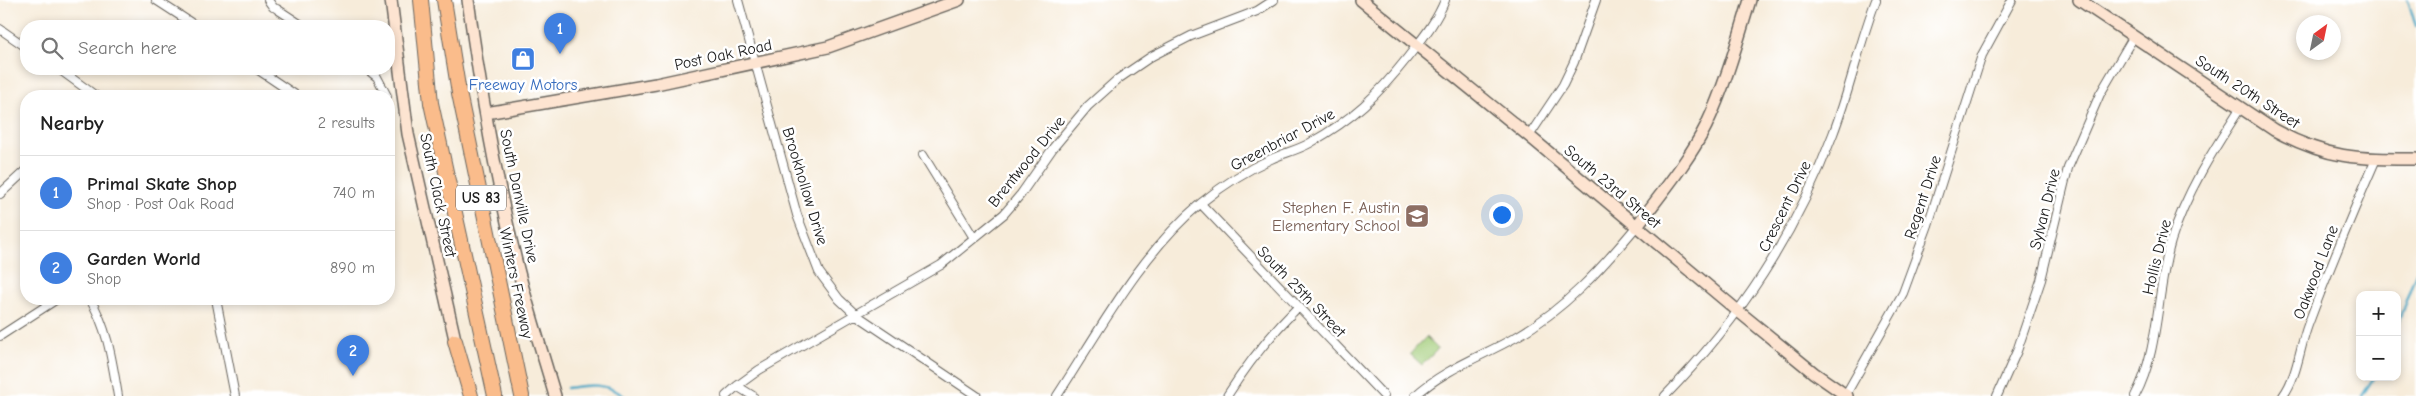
<!DOCTYPE html>
<meta charset="utf-8">
<style>
body{margin:0;font-family:"Comic Neue",sans-serif;background:#f6f6f6;color:#222}
.controls{position:absolute;right:15px;bottom:15px;display:grid;overflow:hidden;border-radius:10px;box-shadow:0 2px 8px #0003}
.controls button{width:45px;height:45px;display:grid;place-items:center;padding:0;border:0;border-bottom:1px solid #e0e0e0;background:#fff;color:#222;font:25px sans-serif}
.compass{position:absolute;left:2296px;top:15px;width:45px;height:45px;border-radius:50%;background:#fff;box-shadow:0 2px 8px #0003;rotate:33deg}
.you{position:absolute;left:1501px;top:214px;width:18px;height:18px;margin:-12px;border:4px solid #fff;border-radius:50%;background:#1a73e8;box-shadow:0 0 0 8px #1a73e833}
.badge{display:grid;place-items:center;width:32px;height:32px;border-radius:50%;background:#d1495b;color:#fff;font-size:16px;font-weight:700}
.pin{position:absolute;translate:-50% -41px;filter:drop-shadow(0 1px 2px #0008)}
.pin::after{content:'';position:absolute;top:26px;width:18px;height:15px;background:inherit;clip-path:polygon(0 0,100% 0,50% 100%)}
.list{margin:0;padding:0;list-style:none}
h2{display:flex;justify-content:space-between;align-items:center;height:65px;margin:0;padding:0 20px;font-size:21px}
h2 small{font-size:16px;font-weight:400;color:#767676}
.list li{display:grid;grid-template-columns:32px 1fr auto;gap:15px;align-items:center;box-sizing:border-box;height:75px;padding:0 20px;border-top:1px solid #e0e0e0}
.list b{display:block;font-size:19px;white-space:nowrap}
.list p{margin:0;font-size:16px;white-space:nowrap;color:#767676}
.list em{font-size:16px;font-style:normal;color:#767676}
.icon{flex:none;width:28px;height:28px;fill:none;stroke:currentColor;stroke-width:2;stroke-linecap:round;stroke-linejoin:round}
.map{position:relative;flex:none;width:2416px;height:396px;overflow:hidden}
.search{position:absolute;background:#fff;box-shadow:0 2px 8px #0003;left:20px;top:20px;width:375px;height:55px;display:flex;align-items:center;gap:12px;box-sizing:border-box;padding:0 18px;border-radius:20px;color:#767676;font-size:19px}
.panel{position:absolute;background:#fff;box-shadow:0 2px 8px #0003;left:20px;top:90px;width:375px;height:215px;border-radius:20px}
.map>svg:first-child{display:block}
.green{fill:#a2cc79;stroke:#5f744a}
.lines{fill:none;stroke-linecap:round;stroke-linejoin:round}
.stream{stroke:#47a7c6;stroke-width:2.5}
.street-casing{stroke:#69655e;stroke-width:10}
.secondary-casing{stroke:#69655e;stroke-width:14}
.highway-casing{stroke:#69655e;stroke-width:16}
.street{stroke:#fff;stroke-width:8}
.secondary{stroke:#fde4d1;stroke-width:11}
.highway{stroke:#fabc8b;stroke-width:14}
.labels{text-anchor:middle;stroke-width:5;stroke-linejoin:round;paint-order:stroke}
.shield{fill:#fff;stroke:#606060;stroke-width:1}
.shield-label{font-size:15px;font-weight:bold;fill:#1c1c1c}
.street-label{font-size:16px;fill:#1c1c1c;stroke:#fff}
.shop-label{font-size:16px;fill:#366cbe;stroke:#fff}
.education-label{font-size:16px;fill:#785e54;stroke:#fff;text-anchor:end}
</style>
<div class="map">
<svg width="2416" height="396" viewBox="0 0 2416 396">
<rect width="100%" height="100%" fill="#fff"/>
<filter id="ink" filterUnits="userSpaceOnUse"><feTurbulence type="fractalNoise" baseFrequency=".02" numOctaves="2"/><feDisplacementMap in="SourceGraphic" scale="10" xChannelSelector="R" yChannelSelector="G"/><feConvolveMatrix kernelMatrix="1 2 1 2 8 2 1 2 1" color-interpolation-filters="sRGB"/></filter>
<filter id="wash" filterUnits="userSpaceOnUse"><feTurbulence type="fractalNoise" baseFrequency=".0096" numOctaves="4" result="noise"/><feDisplacementMap in="SourceGraphic" scale="20" xChannelSelector="R" yChannelSelector="G"/><feGaussianBlur stdDeviation="1.12" result="paint"/><feColorMatrix in="noise" values="0 0 0 0 0 0 0 0 0 0 0 0 0 0 0 0 0 1.4 0 .05"/><feComposite in="paint" operator="in"/></filter>
<g filter="url(#wash)">
<rect width="100%" height="100%" fill="#f7ecda"/>
<path class="green" d="M1426 337 1438 349 1422 365 1410 354Z"/>
<g class="lines">
<path class="stream" d="M2408 0 2416 27
M2397 325 2416 273
M567 388C590 385 604 382 624 396
M2362 396 2374 377"/>
</g>
</g>
<g filter="url(#ink)">
<g class="lines">
<defs>
<path id="street" d="M156 0 196 26
M268 0 273 7
M738 0 797 215 819 272 839 299 855 314 977 396
M277 9 303 26
M0 29 26 47
M59 69 96 96
M257 69 297 96
M367 69 377 77 387 96
M1529 136 1563 85 1574 62 1596 0
M923 155 974 238
M0 194 26 170
M1201 204 1384 396
M90 299C108 329 112 361 118 396
M216 299 235 396
M0 336 57 299
M737 386 753 396
M726 396 737 386 759 370 941 265 1004 214 1021 194 1053 148 1088 106 1118 79 1152 56 1191 36 1257 11 1274 0
M1057 396C1100 330 1140 254 1201 203 1222 186 1246 170 1271 159 1284 153 1298 150 1310 143 1353 119 1377 96 1408 57 1422 39 1437 21 1445 0
M1227 396C1248 363 1270 335 1298 307
M1415 396C1444 369 1483 356 1516 337 1565 309 1601 269 1636 227
M1665 396C1741 318 1795 235 1833 134 1850 90 1859 44 1876 0
M1845 396 1903 293 1928 225 1982 55 2012 0
M1997 396 2017 351 2041 280 2068 168 2100 94 2134 36
M2135 396C2160 349 2156 291 2171 241 2186 192 2214 149 2241 107
M2283 396C2298 375 2299 349 2308 325 2329 269 2352 214 2376 159"/>
<path id="secondary" d="M391 0 408 134 457 348
M468 0C480 88 495 175 516 261 527 306 542 351 555 396
M1361 0 1529 136 1738 311 1814 373 1847 396
M2079 0 2274 130C2328 159 2357 159 2416 159
M486 113 656 84 828 47 959 0
M1636 227C1660 195 1688 162 1706 126 1725 86 1737 43 1750 0"/>
<path id="highway" d="M421 0 431 103 495 396
M444 0 459 93 522 396
M455 341 471 396"/>
</defs>
<use href="#street" class="street-casing"/>
<use href="#secondary" class="secondary-casing"/>
<use href="#highway" class="highway-casing"/>
<use href="#street" class="street"/>
<use href="#secondary" class="secondary"/>
<use href="#highway" class="highway"/>
</g>
</g>
<defs>
<symbol id="shop-square" viewBox="-11 -11 22 22"><rect x="-9" y="-9" width="18" height="18" rx="4" fill="#3f7fe0" stroke="#fff"/><path d="M-5-2.5h2.3a2.7 3.5 0 0 1 5.4 0H5L5.5 6h-11ZM-1.5-2.5h3a1.5 2.3 0 0 0-3 0Z" fill="#fff"/></symbol>
<symbol id="school-square" viewBox="-11 -11 22 22"><rect x="-9" y="-9" width="18" height="18" rx="4" fill="#8d6e63" stroke="#fff"/><path d="M0-5L7-2L0 1L-7-2ZM-4 1L0 2.5L4 1V4Q0 6-4 4Z" fill="#fff"/></symbol>
</defs>
<g fill-rule="evenodd">
<use href="#shop-square" x="509" y="45" width="28" height="28"/>
<use href="#school-square" x="1403" y="202" width="28" height="28"/>
</g>
<g class="labels">
<rect class="shield" x="456" y="185.5" width="50" height="25" rx="4"/>
<g class="shield-label">
<text x="481" y="203">US 83</text>
</g>
<g class="street-label">
<text transform="translate(723 54) rotate(-12)" y="6">Post Oak Road</text>
<text transform="translate(2248 91) rotate(33)" y="6">South 20th Street</text>
<text transform="translate(1282 139) rotate(-28)" y="6">Greenbriar Drive</text>
<text transform="translate(1026 161) rotate(-51)" y="6">Brentwood Drive</text>
<text transform="translate(806 186) rotate(73)" y="6">Brookhollow Drive</text>
<text transform="translate(1613 186) rotate(40)" y="6">South 23rd Street</text>
<text transform="translate(439 195) rotate(78)" y="6">South Clack Street</text>
<text transform="translate(520 196) rotate(78)" y="6">South Danville Drive</text>
<text transform="translate(1922 197) rotate(-72)" y="6">Regent Drive</text>
<text transform="translate(1784 206) rotate(-64)" y="6">Crescent Drive</text>
<text transform="translate(2044 209) rotate(-76)" y="6">Sylvan Drive</text>
<text transform="translate(2156 257) rotate(-76)" y="6">Hollis Drive</text>
<text transform="translate(2315 272) rotate(-69)" y="6">Oakwood Lane</text>
<text transform="translate(517 283) rotate(78)" y="6">Winters Freeway</text>
<text transform="translate(1302 291) rotate(46)" y="6">South 25th Street</text>
</g>
<g class="shop-label">
<text x="523" y="90">Freeway Motors</text>
</g>
<g class="education-label">
<text x="1400" y="213">Stephen F. Austin<tspan x="1400" dy="18">Elementary School</tspan></text>
</g>
</g>
</svg>
<div class="controls">
<button>+</button>
<button>−</button>
</div>
<svg class="compass" viewBox="-18 -18 36 36"><path d="M0-13l5 13h-10z" fill="#e53935"/><path d="M0 13l5-13h-10z" fill="#767676"/></svg>
<div class="you"></div>
<div class="pin badge" style="left:560px;top:54px;background:#3f7fe0">1</div>
<div class="pin badge" style="left:353px;top:376px;background:#3f7fe0">2</div>
<div class="search"><svg class="icon" aria-label="search" viewBox="0 0 24 24"><circle cx="10" cy="10" r="6"/><path d="M15 15l6 6"/></svg>Search here</div>
<section class="panel">
<h2>Nearby<small>2 results</small></h2>
<ul class="list">
<li><span class="badge" style="background:#3f7fe0">1</span><div><b>Primal Skate Shop</b><p>Shop · Post Oak Road</p></div><em>740 m</em></li>
<li><span class="badge" style="background:#3f7fe0">2</span><div><b>Garden World</b><p>Shop</p></div><em>890 m</em></li>
</ul>
</section>
</div>
